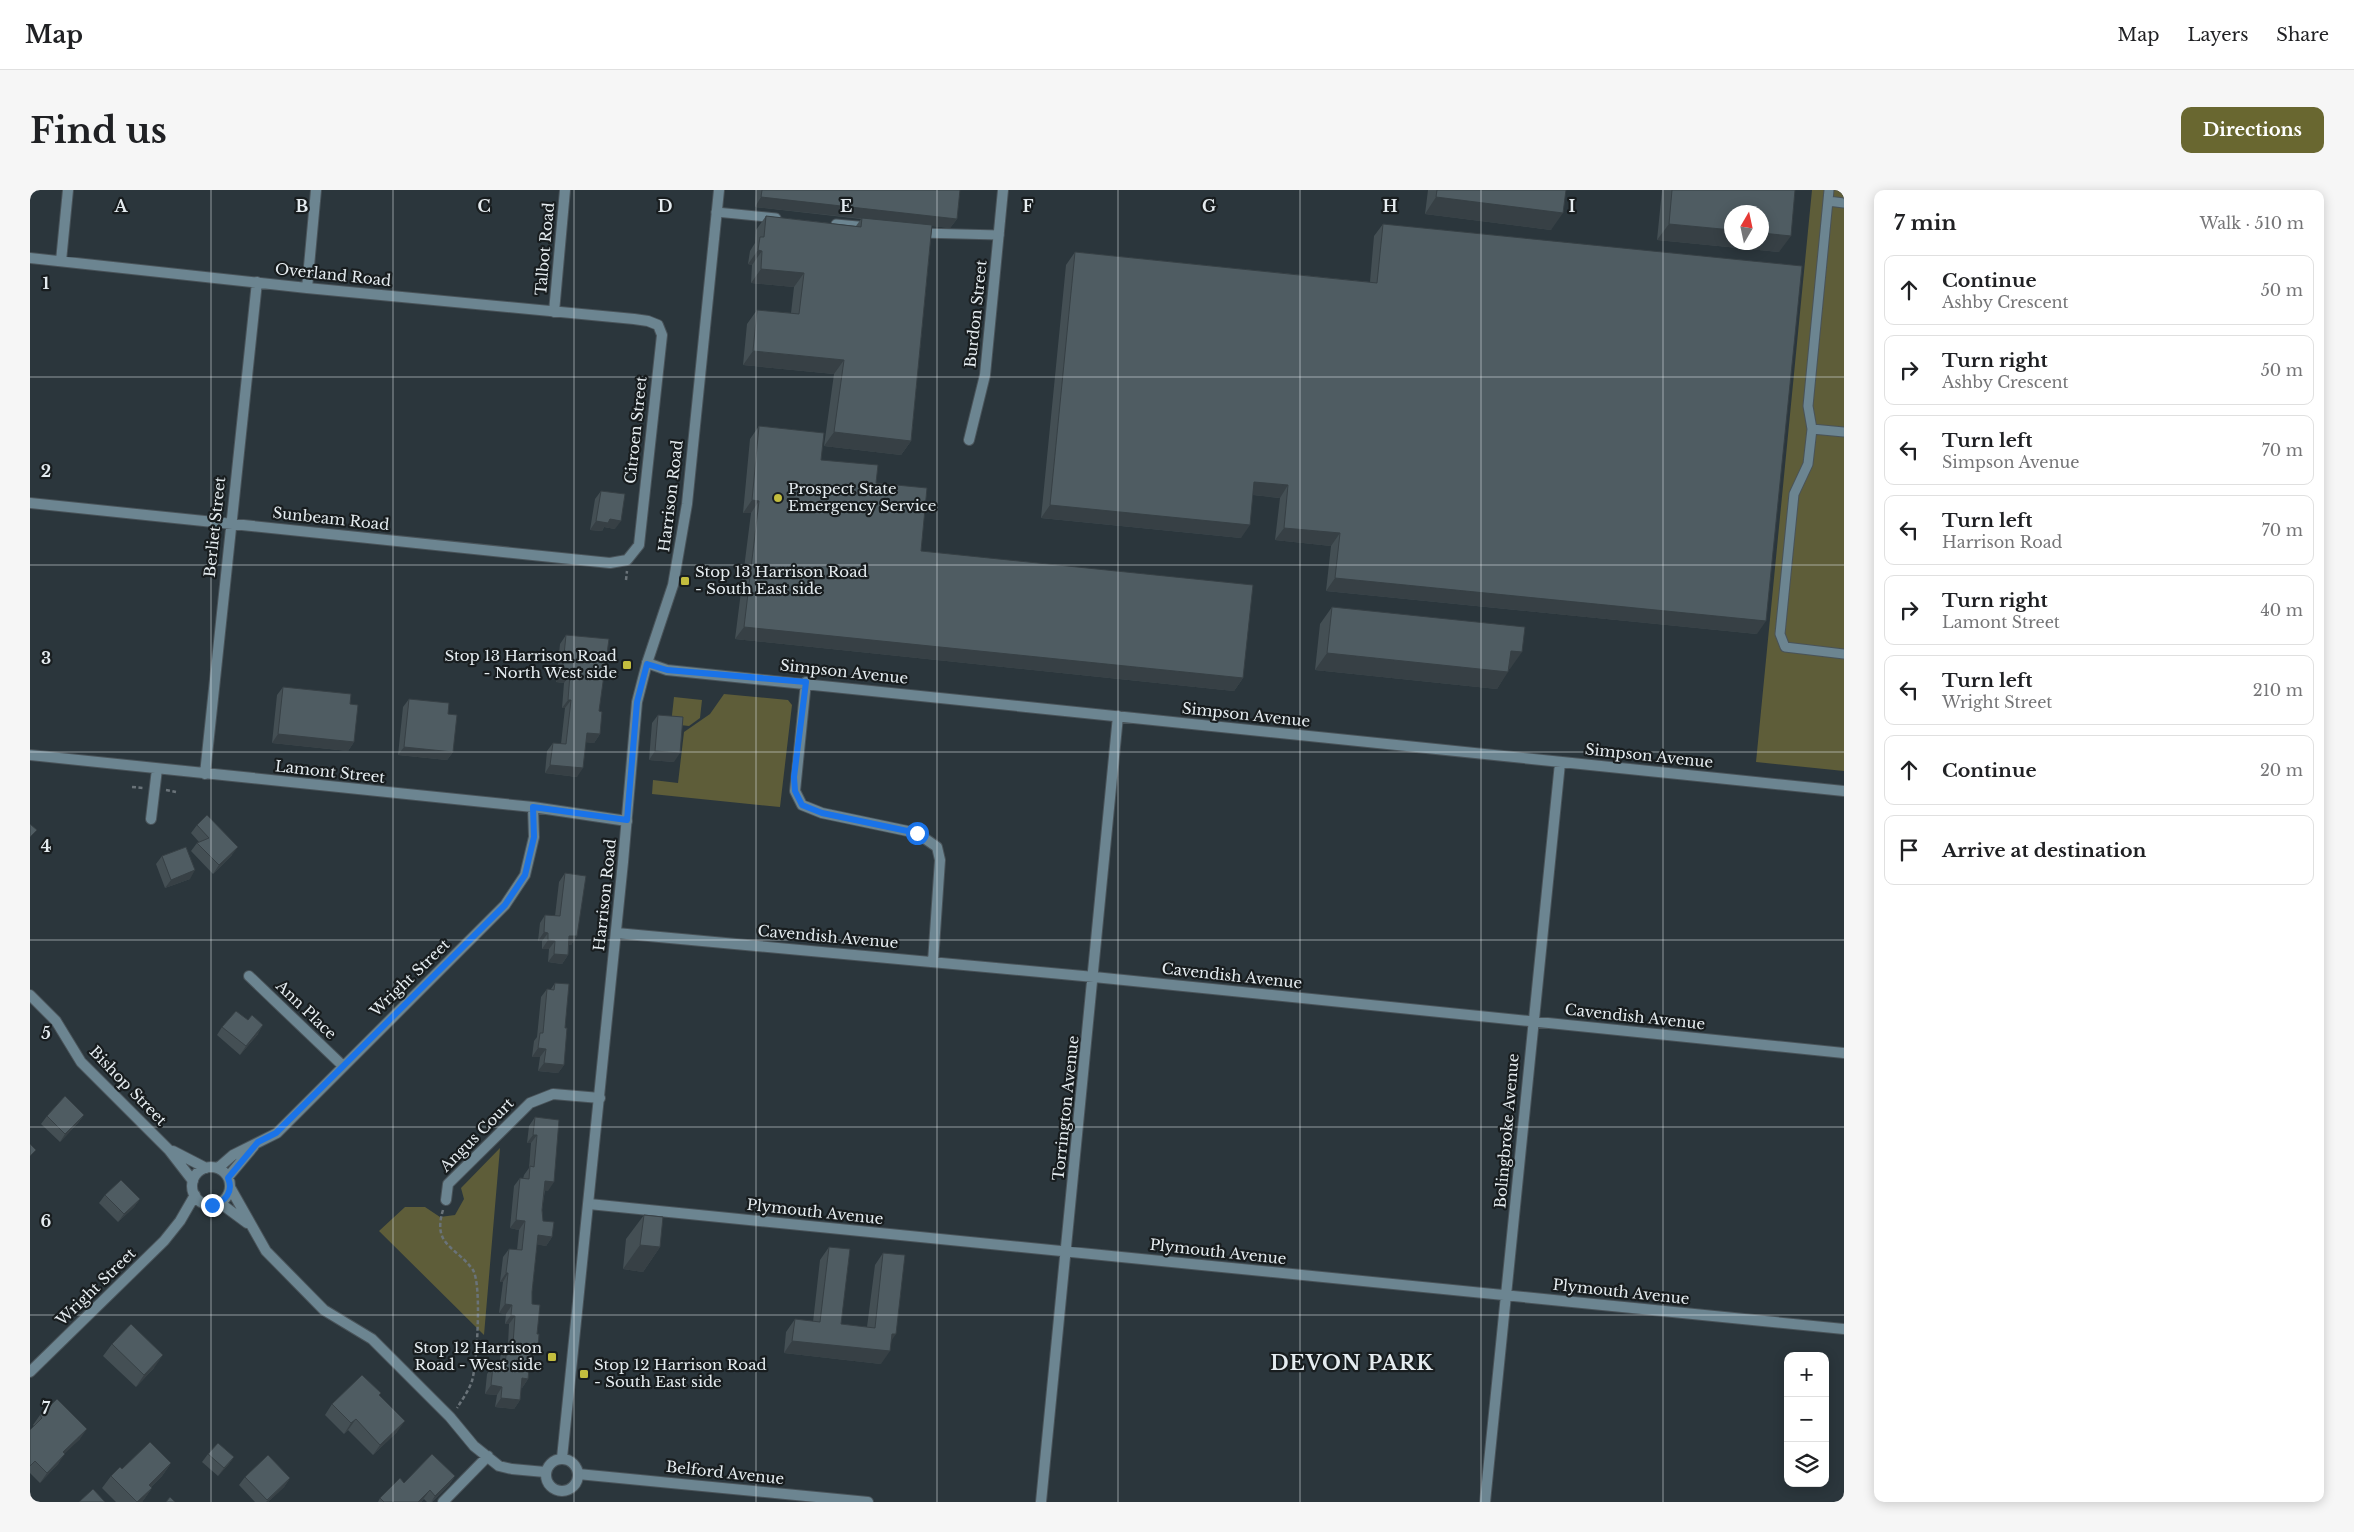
<!DOCTYPE html>
<meta charset="utf-8">
<style>
body{margin:0;font-family:"Libre Baskerville",serif;background:#f6f6f6;color:#202124}
.controls{position:absolute;right:15px;bottom:15px;display:grid;overflow:hidden;border-radius:10px;box-shadow:0 2px 12px #0003}
.controls button{width:45px;height:45px;display:grid;place-items:center;padding:0;border:0;border-bottom:1px solid #e0e0e0;background:#fff;color:#202124;font:25px sans-serif}
.compass{position:absolute;left:1694px;top:15px;width:45px;height:45px;border-radius:50%;background:#fff;box-shadow:0 2px 12px #0003;rotate:9deg}
.stop{position:absolute;width:15px;height:15px;margin:-11px;border:4px solid #1a73e8;border-radius:50%;background:#fff}
.stop.end{background:#1a73e8;border-color:#fff;box-shadow:0 1px 5px #0008}
.list{margin:0;padding:0;list-style:none}
h2{display:flex;justify-content:space-between;align-items:center;height:65px;margin:0;padding:0 20px;font-size:21px}
h2 small{font-size:16px;font-weight:400;color:#757577}
.list li{display:grid;grid-template-columns:32px 1fr auto;gap:15px;align-items:center;box-sizing:border-box;height:70px;margin:0 10px 10px;padding:0 10px;border:1px solid #e0e0e0;border-radius:10px}
.list b{display:block;font-size:19px;white-space:nowrap}
.list p{margin:0;font-size:16px;white-space:nowrap;color:#757577}
.list em{font-size:16px;font-style:normal;color:#757577}
.icon{flex:none;width:28px;height:28px;fill:none;stroke:currentColor;stroke-width:2;stroke-linecap:round;stroke-linejoin:round}
.map{position:relative;flex:none;width:1814px;height:1312px;overflow:hidden;border-radius:10px}
header{display:flex;align-items:center;gap:30px;box-sizing:border-box;height:70px;padding:0 25px;background:#fff;border-bottom:1px solid #e0e0e0}
header strong{font-size:24px}
nav{display:flex;gap:28px;margin-inline-start:auto;font-size:18px}
.intro{display:flex;align-items:center;justify-content:space-between;box-sizing:border-box;height:120px;padding:0 30px}
h1{margin:0;font-size:35px}
.button{padding:12px 22px;border-radius:10px;background:#696730;color:#fff;font-size:18px;font-weight:700}
main{display:flex;gap:30px;padding:0 30px}
aside{flex:1;background:#fff;border-radius:10px;box-shadow:0 2px 12px #0003}
.map>svg:first-child{display:block}
.green{fill:#5e5d39}
.lines{fill:none;stroke-linecap:round;stroke-linejoin:round}
.service-casing{stroke:#495359;stroke-width:11}
.minor-casing{stroke:#495359;stroke-width:12}
.tertiary-casing{stroke:#495359;stroke-width:12}
.path{stroke:#6a7379;stroke-width:2.5;stroke-dasharray:4 2.5;stroke-linecap:butt}
.service{stroke:#6c8591;stroke-width:9}
.minor{stroke:#6c8591;stroke-width:10}
.tertiary{stroke:#6c8591;stroke-width:10}
.wall{fill:#444f54}
.shaded-wall{fill:#374045}
.building{fill:#4f5c62;stroke:#374045}
.route{stroke:#1a73e8;stroke-width:6}
.grid{fill:none;stroke:#e5ecf0;stroke-width:1;stroke-opacity:0.55}
.poi-dot{fill:#c3bd3e;stroke:#181d1f;stroke-width:2}
.labels{text-anchor:middle;stroke-width:4.5;stroke-linejoin:round;paint-order:stroke}
.street-label{font-size:15px;fill:#e5ecf0;stroke:#181d1f}
.poi-label{font-size:15px;fill:#e5ecf0;stroke:#181d1f;text-anchor:start}
.district-label{font-size:20px;font-weight:bold;letter-spacing:1px;fill:#e5ecf0;stroke:#181d1f}
.grid-label{font-size:16px;text-anchor:middle;font-weight:bold;fill:#e5ecf0;stroke:#181d1f;stroke-width:4.5;stroke-linejoin:round;paint-order:stroke}
</style>
<header>
<strong>Map</strong>
<nav><a>Map</a><a>Layers</a><a>Share</a></nav>
</header>
<div class="intro"><h1>Find us</h1><a class="button">Directions</a></div>
<main>
<div class="map">
<svg width="1814" height="1312" viewBox="0 0 1814 1312">
<rect width="100%" height="100%" fill="#2b363c"/>
<path class="green" d="M1782 0H1814V581L1726 572Z
M694 504 758 510 762 515 750 617 622 604 623 590 648 593 654 542 680 524Z
M644 507 672 510 670 528 659 536 641 534Z
M470 958 454 1145 349 1041 375 1017H395L410 1027 425 1025 434 1009 431 998Z"/>
<g class="lines">
<defs>
<path id="service" d="M1798 11 1814 13
M686 22 746 28
M806 34 838 37
M891 43 969 45
M1782 239 1778 216 1799 0
M1814 242 1782 239 1778 274 1764 304 1750 444 1755 457 1814 464"/>
<path id="minor" d="M0 68 277 98 604 129 618 131 628 135 632 145 609 355 597 370 580 373 0 313
M31 71 38 0
M277 98 286 0
M524 122 535 0
M939 250 955 185 973 0
M617 473 637 480 1814 601
M776 492 765 601 772 615 792 623 887 643 907 657 910 670 903 772
M0 565 503 617 597 631
M175 584 227 92
M121 629 127 579
M586 743 1064 787 1814 863
M219 786 312 875
M0 805 26 831 51 872 139 960 163 991
M143 961 176 978
M162 996a19 19 0 1 1 38 0a19 19 0 1 1-38 0Z
M188 978 203 965 247 943 475 715 495 685 504 647 503 617
M198 987 224 956
M201 999 236 1061 294 1120 342 1149 420 1227 444 1256 469 1276 482 1279 515 1282
M416 1010 418 994 500 913 523 904 570 908
M190 1013 217 1033
M559 1014 1814 1139
M0 1182 134 1051 150 1031 165 1005
M548 1284 838 1312
M413 1312 458 1266
M1011 1312 1088 526
M1455 1312 1530 573"/>
<path id="tertiary" d="M532 1268 593 672 607 512 617 473 643 395 657 314 689 0
M516 1285a16 16 0 1 1 32 0a16 16 0 1 1-32 0Z"/>
</defs>
<use href="#service" class="service-casing"/>
<use href="#minor" class="minor-casing"/>
<use href="#tertiary" class="tertiary-casing"/>
<path class="path" d="M596 390 597 381
M102 597 113 598
M136 600 146 602
M413 1020C402 1056 426 1056 443 1080 452 1095 447 1173 442 1191 439 1200 432 1210 427 1218"/>
<use href="#service" class="service"/>
<use href="#minor" class="minor"/>
<use href="#tertiary" class="tertiary"/>
</g>
<path class="wall" d="M726 0H930L927 29 920 38 902 36 881 251 871 265 794 256 804 184 713 175 717 134 727 120 761 123 764 97 721 93 722 75 718 74 720 61 725 53 726 40 736 26 826 36 831 29 725 17Z
M1398 0H1536L1521 40 1395 24Z
M1632 0H1765L1749 62 1627 50Z
M1353 34 1727 444 1296 401 1301 356 1245 350 1250 308 1223 305 1211 348 1011 328 1036 75 1045 62 1340 92 1344 46Z
M729 236 791 270 846 293 891 361 1213 488 1204 501 705 449 721 323H713L720 249Z
M571 301 585 339 574 337 572 341 560 340 565 309Z
M1302 417 1480 479H1479L1467 499 1285 480 1290 434Z
M536 445 569 521 570 544 564 553 556 552 547 587 515 583 517 561 523 553 531 554 535 518H532L534 493 526 492 530 454Z
M253 497 320 514 324 552 318 561 242 553 247 505Z
M379 509 418 524 423 562 417 570 368 565 373 517Z
M628 525 644 572 619 570 622 533Z
M167 635 202 665 183 684 161 661 167 653 169 652 161 643Z
M132 666 160 689 135 698 126 674Z
M535 683 547 746 541 755H539L538 765 532 774 518 772 519 759H512V751H508L510 733 515 725 525 726 529 692Z
M525 793 535 838 534 875 528 883 508 881 510 867H502L504 851 507 847 511 807 517 799H521Z
M192 837 228 844 210 865 187 845Z
M54 925 48 933 30 952 11 934 17 926Z
M505 927 518 1001 515 1000 512 1020 513 1031 522 1047 516 1056 507 1054 502 1102V1114L507 1144 508 1160 502 1168H500L498 1189 492 1198 491 1197 490 1210 484 1219 465 1217 467 1205 455 1204 457 1184 463 1176H469L471 1162 477 1154H478L479 1134H475L476 1124 469 1123 473 1092H470L473 1067 479 1059 487 1060 489 1040 480 1038 484 996 490 988 493 989 494 985 499 978 501 953H497L499 936Z
M75 1005 110 1009 104 1017 88 1032 69 1013Z
M614 1025 630 1057 613 1082 593 1079 596 1049Z
M799 1057 811 1134 837 1137 845 1075 853 1063 851 1174 754 1163 756 1142 765 1129 783 1132 790 1070Z
M82 1154 124 1178 106 1197 73 1166Z
M349 1205 367 1242 343 1265 318 1240 314 1244 295 1225 302 1214Z
M10 1225 50 1249 34 1263 28 1274 10 1293 0 1283V1240L4 1236 3 1235Z
M178 1264 204 1267 198 1275 188 1286 172 1272Z
M141 1273 132 1286 121 1297 122 1298 112 1312H86L72 1298 81 1286Z
M425 1286 419 1295 402 1312H397L394 1309 391 1312H348L350 1308Z
M215 1287 260 1288 254 1297 238 1312H225L209 1295Z"/>
<path class="shaded-wall" d="M731 7 927 29 920 38 725 17Z
M1406 7 1533 23 1521 40 1395 24Z
M1639 34 1702 40V52H1732V43L1761 46 1749 62 1627 50Z
M728 60 732 61 722 75 718 74Z
M731 79 774 83 764 97 721 93Z
M723 161 814 170 804 184 713 175Z
M804 242 881 251 871 265 794 256Z
M1224 292 1258 295 1250 308 1215 304Z
M722 310 729 311 721 323H713Z
M1020 315 1220 335 1211 348 1011 328Z
M580 329 591 331 585 339 574 337 572 341 560 340 566 331Z
M1254 338 1310 343 1301 356 1245 350Z
M1305 388 1736 431 1727 444 1296 401Z
M714 437 1213 488 1204 501 705 449Z
M1481 461 1492 462 1480 479 1469 478Z
M1297 463 1478 482 1467 499 1285 480Z
M532 484H540L534 493 526 492Z
M538 510H541L535 518H532Z
M557 543 570 544 564 553 551 552Z
M248 544 324 552 318 561 242 553Z
M374 557 423 562 417 570 368 565Z
M625 561 650 563 644 572 619 570Z
M520 575 553 578 547 587 515 583Z
M208 657 202 665 183 684 189 675Z
M165 680 160 689 135 698 141 690Z
M514 742 518 743 512 751H508Z
M539 746H547L541 755 534 754Z
M518 750 525 751 519 759H512Z
M524 764 538 765 532 774 518 772Z
M233 835 228 844 210 865 216 856Z
M508 858 516 859 510 867H502Z
M514 873 534 875 528 883 508 881Z
M54 925 48 933 30 952 35 944Z
M503 945H507L501 953H497Z
M515 991 524 992 518 1001 510 1000Z
M110 1009 104 1017 88 1032 94 1024Z
M486 1030 495 1031 489 1040 480 1038Z
M508 1045 522 1047 516 1056 502 1054Z
M610 1055 630 1057 613 1082 593 1079Z
M476 1083H478L473 1092H470Z
M475 1114 482 1115 476 1124 469 1123Z
M481 1125 485 1126 479 1134H475Z
M862 1144H866L857 1157Z
M762 1151 860 1161 851 1174 754 1163Z
M501 1159 508 1160 502 1168H496Z
M133 1165 124 1178 106 1197 114 1185Z
M492 1188 498 1189 492 1198 486 1197Z
M461 1195 472 1197 467 1205 455 1204Z
M471 1208 490 1210 484 1219 465 1217Z
M326 1229 318 1240 314 1244 321 1233Z
M375 1231 367 1242 343 1265 350 1255Z
M57 1239 50 1249 26 1272 33 1262Z
M35 1264 28 1274 10 1293 17 1283Z
M204 1267 198 1275 188 1286 194 1278Z
M141 1273 132 1286 110 1307 119 1295Z
M425 1286 419 1295 401 1312 405 1306Z
M260 1288 254 1297 238 1312H236Z
M122 1298 112 1312H107Z
M400 1300 391 1312H388Z"/>
<path class="building" d="M732 0H930L927 29 731 7Z
M1407 0H1536L1533 23 1406 7Z
M1642 0H1765L1761 46 1732 43V22H1702V40L1639 34Z
M736 26 831 37 832 28 902 35 881 251 804 242 814 170 723 161 727 120 769 124 774 83 731 79 732 61 728 60 730 47H734Z
M1353 34 1772 76 1736 431 1305 388 1310 343 1254 338 1258 295 1224 292 1220 335 1020 315 1045 62 1347 93Z
M729 236 794 243 791 270 848 275 846 293 897 298 891 361 1223 395 1213 488 714 437 729 311 722 310Z
M571 301 595 304 591 331 580 329 578 333 566 331Z
M1302 417 1495 437 1492 462 1481 461 1478 482 1297 463Z
M536 445 579 449 569 521 572 522 570 544 557 543 553 578 520 575 523 553 536 554 541 510H538L540 484H532Z
M253 497 321 504 320 514 328 515 324 552 248 544Z
M379 509 419 513 418 524 427 525 423 562 374 557Z
M628 525 653 527 650 563 625 561Z
M177 625 208 657 189 675 167 653 179 648 167 635Z
M0 634 7 640 0 647Z
M156 657 165 680 141 690 132 666Z
M535 683 556 686 547 746H539L538 765 524 764 525 751 518 750V743L514 742 515 725 530 726Z
M525 793 539 794 535 838H537L534 875 514 873 516 859 508 858 510 843H513L517 799 524 800Z
M206 821 218 830 222 825 233 835 216 856 192 837Z
M35 906 54 925 35 944 17 926Z
M505 927 529 930 524 992 515 991 512 1020 513 1031 524 1032 522 1047 508 1045 502 1102V1114L510 1115 507 1144H509L508 1160 501 1159 498 1189 492 1188 490 1210 471 1208 472 1197 461 1195 463 1176 475 1177 477 1154H483L485 1126 481 1125 482 1115 475 1114 478 1083H476L479 1059 492 1060 495 1031 486 1030 490 988 499 989 500 976 504 977 507 945H503Z
M0 954 6 960 0 966Z
M91 990 110 1009 94 1024 75 1005Z
M614 1025 633 1027 630 1057 610 1055Z
M799 1057 820 1059 811 1134 845 1138 853 1063 875 1065 866 1144H862L860 1161 762 1151 765 1129 790 1132Z
M101 1134 133 1165 114 1185 82 1154Z
M332 1185 351 1203 349 1205 375 1231 350 1255 326 1229 321 1233 302 1214Z
M27 1209 57 1239 33 1262 35 1264 17 1283 5 1271 0 1276V1240L12 1228 10 1225Z
M120 1252 141 1273 119 1295 122 1298 107 1312 81 1286 90 1277 92 1279Z
M188 1253 204 1267 194 1278 178 1264Z
M402 1264 425 1286 405 1306 400 1300 388 1312H354L350 1308 370 1288 374 1293Z
M238 1265 260 1288 237 1310 215 1287Z
M63 1299 75 1312H49Z
M140 1307 145 1312H136Z"/>
<g class="lines">
<path class="route" d="M182 1015C195 1012 204 1002 198 988L228 952 246 943 475 715 495 685 504 647 503 617 597 630 607 512 617 474 637 480 776 492 764 587 765 601 772 615 792 623 887 643"/>
</g>
<path class="grid" d="M181 0V1312M363 0V1312M544 0V1312M726 0V1312M907 0V1312M1088 0V1312M1270 0V1312M1451 0V1312M1633 0V1312M0 187H1814M0 375H1814M0 562H1814M0 750H1814M0 937H1814M0 1125H1814"/>
<g class="poi-dot">
<circle cx="748" cy="308" r="5"/>
<rect x="650" y="386" width="10" height="10" rx="2.5"/>
<rect x="592" y="470" width="10" height="10" rx="2.5"/>
<rect x="517" y="1162" width="10" height="10" rx="2.5"/>
<rect x="549" y="1179" width="10" height="10" rx="2.5"/>
</g>
<g class="labels">
<g class="street-label">
<text transform="translate(515 59) rotate(-85)" y="5">Talbot Road</text>
<text transform="translate(303 85) rotate(6)" y="5">Overland Road</text>
<text transform="translate(946 124) rotate(-84)" y="5">Burdon Street</text>
<text transform="translate(606 240) rotate(-84)" y="5">Citroen Street</text>
<text transform="translate(641 306) rotate(-83)" y="5">Harrison Road</text>
<text transform="translate(301 329) rotate(6)" y="5">Sunbeam Road</text>
<text transform="translate(185 337) rotate(-84)" y="5">Berliet Street</text>
<text transform="translate(814 482) rotate(6)" y="5">Simpson Avenue</text>
<text transform="translate(1216 525) rotate(6)" y="5">Simpson Avenue</text>
<text transform="translate(1619 566) rotate(6)" y="5">Simpson Avenue</text>
<text transform="translate(300 582) rotate(6)" y="5">Lamont Street</text>
<text transform="translate(575 705) rotate(-84)" y="5">Harrison Road</text>
<text transform="translate(798 747) rotate(5)" y="5">Cavendish Avenue</text>
<text transform="translate(1202 786) rotate(6)" y="5">Cavendish Avenue</text>
<text transform="translate(380 788) rotate(-44)" y="5">Wright Street</text>
<text transform="translate(276 820) rotate(44)" y="5">Ann Place</text>
<text transform="translate(1605 827) rotate(6)" y="5">Cavendish Avenue</text>
<text transform="translate(98 896) rotate(46)" y="5">Bishop Street</text>
<text transform="translate(1036 918) rotate(-84)" y="5">Torrington Avenue</text>
<text transform="translate(1477 941) rotate(-85)" y="5">Bolingbroke Avenue</text>
<text transform="translate(447 945) rotate(-45)" y="5">Angus Court</text>
<text transform="translate(785 1022) rotate(6)" y="5">Plymouth Avenue</text>
<text transform="translate(1188 1062) rotate(6)" y="5">Plymouth Avenue</text>
<text transform="translate(66 1097) rotate(-44)" y="5">Wright Street</text>
<text transform="translate(1591 1102) rotate(6)" y="5">Plymouth Avenue</text>
<text transform="translate(695 1283) rotate(6)" y="5">Belford Avenue</text>
</g>
<g class="poi-label">
<text x="758" y="304">Prospect State<tspan x="758" dy="17">Emergency Service</tspan></text>
<text x="665" y="387">Stop 13 Harrison Road<tspan x="665" dy="17">- South East side</tspan></text>
<text x="587" y="471" text-anchor="end">Stop 13 Harrison Road<tspan x="587" dy="17">- North West side</tspan></text>
<text x="512" y="1163" text-anchor="end">Stop 12 Harrison<tspan x="512" dy="17">Road - West side</tspan></text>
<text x="564" y="1180">Stop 12 Harrison Road<tspan x="564" dy="17">- South East side</tspan></text>
</g>
<g class="district-label">
<text x="1322" y="1180">DEVON PARK</text>
</g>
</g>
<g class="grid-label">
<text x="91" y="22">A</text>
<text x="272" y="22">B</text>
<text x="454" y="22">C</text>
<text x="635" y="22">D</text>
<text x="816" y="22">E</text>
<text x="998" y="22">F</text>
<text x="1179" y="22">G</text>
<text x="1360" y="22">H</text>
<text x="1542" y="22">I</text>
<text x="16" y="99">1</text>
<text x="16" y="287">2</text>
<text x="16" y="474">3</text>
<text x="16" y="662">4</text>
<text x="16" y="849">5</text>
<text x="16" y="1037">6</text>
<text x="16" y="1224">7</text>
</g>
</svg>
<div class="controls">
<button>+</button>
<button>−</button>
<button><svg class="icon" aria-label="layers" viewBox="0 0 24 24"><path d="M12 4l9 5-9 5-9-5zM3 14l9 5 9-5"/></svg></button>
</div>
<svg class="compass" viewBox="-18 -18 36 36"><path d="M0-13l5 13h-10z" fill="#e53935"/><path d="M0 13l5-13h-10z" fill="#757577"/></svg>
<div class="stop" style="left:887px;top:643px"></div>
<div class="stop end" style="left:182px;top:1015px"></div>
</div>
<aside>
<h2>7 min<small>Walk · 510 m</small></h2>
<ul class="list">
<li><svg class="icon" aria-label="ahead" viewBox="0 0 24 24"><path d="M12 20V5M6 11l6-6 6 6"/></svg><div><b>Continue</b><p>Ashby Crescent</p></div><em>50 m</em></li>
<li><svg class="icon" aria-label="right" viewBox="0 0 24 24"><path d="M7 20v-9h11M14 6l5 5-5 5"/></svg><div><b>Turn right</b><p>Ashby Crescent</p></div><em>50 m</em></li>
<li><svg class="icon" aria-label="left" viewBox="0 0 24 24"><path d="M17 20v-9H6M10 6l-5 5 5 5"/></svg><div><b>Turn left</b><p>Simpson Avenue</p></div><em>70 m</em></li>
<li><svg class="icon" aria-label="left" viewBox="0 0 24 24"><path d="M17 20v-9H6M10 6l-5 5 5 5"/></svg><div><b>Turn left</b><p>Harrison Road</p></div><em>70 m</em></li>
<li><svg class="icon" aria-label="right" viewBox="0 0 24 24"><path d="M7 20v-9h11M14 6l5 5-5 5"/></svg><div><b>Turn right</b><p>Lamont Street</p></div><em>40 m</em></li>
<li><svg class="icon" aria-label="left" viewBox="0 0 24 24"><path d="M17 20v-9H6M10 6l-5 5 5 5"/></svg><div><b>Turn left</b><p>Wright Street</p></div><em>210 m</em></li>
<li><svg class="icon" aria-label="ahead" viewBox="0 0 24 24"><path d="M12 20V5M6 11l6-6 6 6"/></svg><div><b>Continue</b></div><em>20 m</em></li>
<li><svg class="icon" aria-label="arrive" viewBox="0 0 24 24"><path d="M6 21V4h12l-3 4 3 4H6"/></svg><div><b>Arrive at destination</b></div></li>
</ul>
</aside>
</main>
